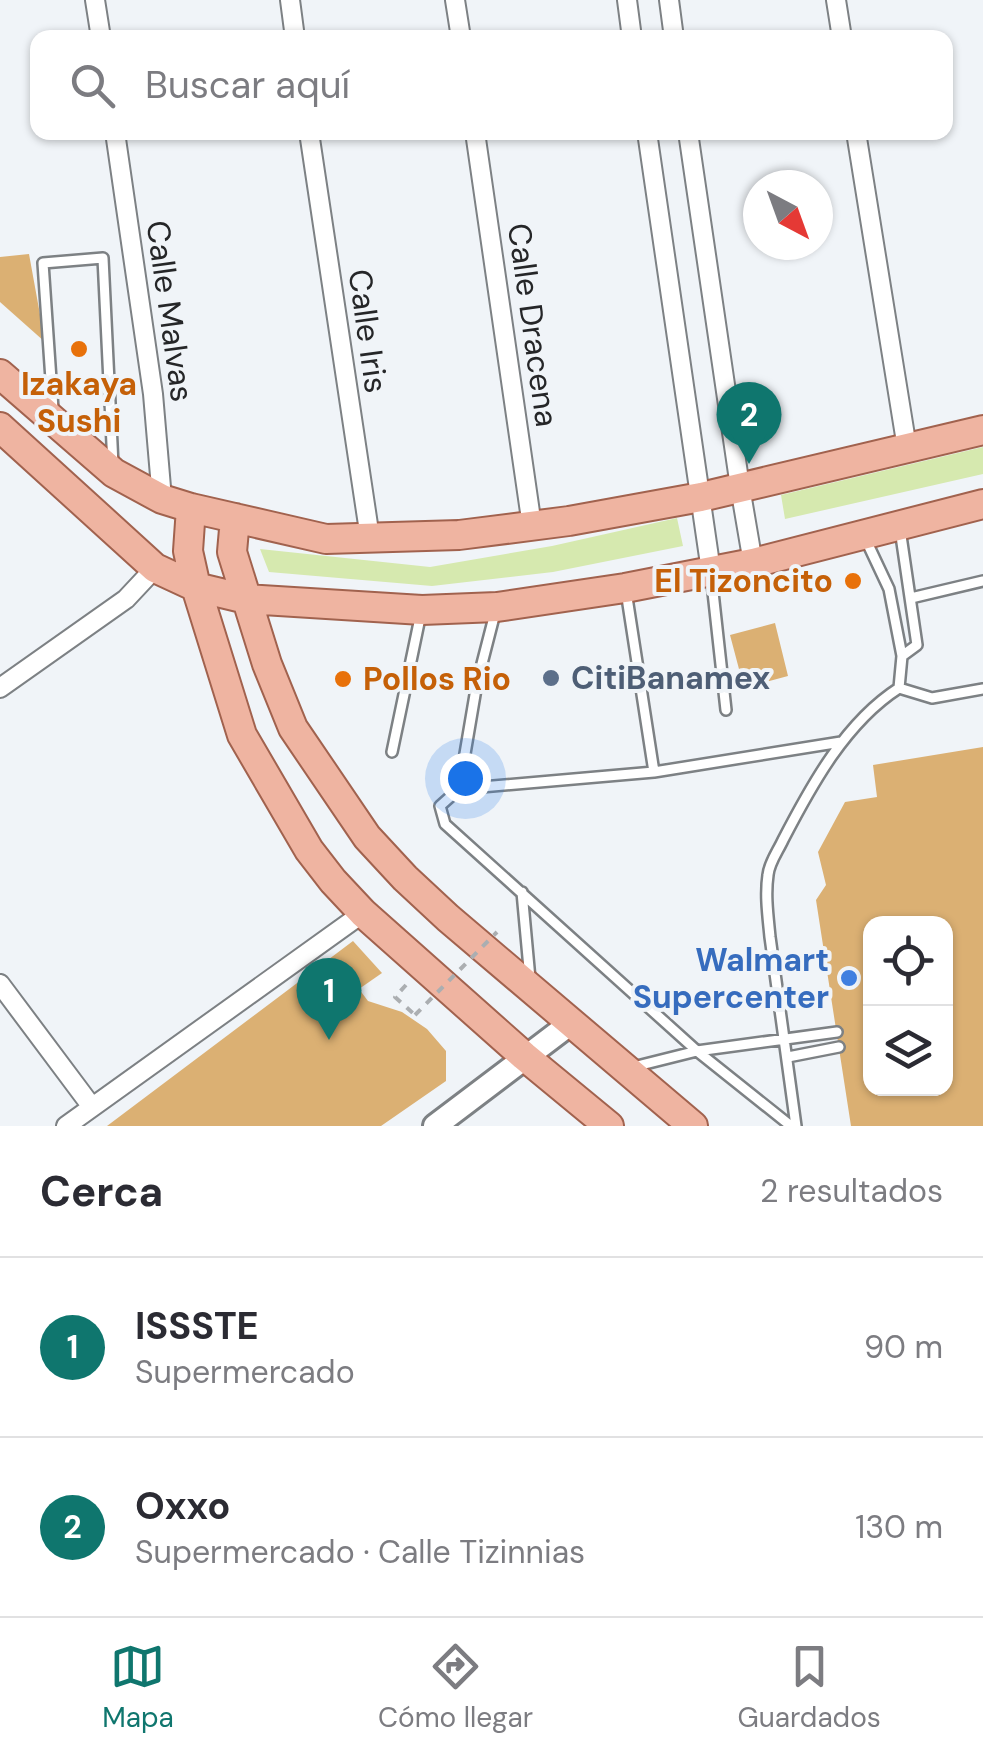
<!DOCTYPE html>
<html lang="es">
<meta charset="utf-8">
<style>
body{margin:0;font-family:"DM Sans",sans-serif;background:#f7f7f7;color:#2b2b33}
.controls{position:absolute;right:30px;bottom:30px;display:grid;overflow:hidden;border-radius:20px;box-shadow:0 2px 8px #0004}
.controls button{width:90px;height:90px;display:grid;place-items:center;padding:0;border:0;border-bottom:2px solid #e1e1e2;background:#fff;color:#2b2b33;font:50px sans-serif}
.compass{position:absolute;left:743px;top:170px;width:90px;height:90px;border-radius:50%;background:#fff;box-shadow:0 2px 8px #0004;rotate:139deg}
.you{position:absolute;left:465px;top:778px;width:35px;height:35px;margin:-25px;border:8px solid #fff;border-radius:50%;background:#1a73e8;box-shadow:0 0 0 15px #1a73e833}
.badge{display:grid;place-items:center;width:65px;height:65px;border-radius:50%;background:#0f766e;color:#fff;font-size:32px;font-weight:700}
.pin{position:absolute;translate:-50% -82px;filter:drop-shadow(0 2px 5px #0008)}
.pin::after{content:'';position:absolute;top:52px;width:35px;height:30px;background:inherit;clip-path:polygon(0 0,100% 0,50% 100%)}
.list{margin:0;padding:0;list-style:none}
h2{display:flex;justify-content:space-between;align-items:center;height:130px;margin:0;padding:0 40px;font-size:42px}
h2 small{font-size:32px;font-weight:400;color:#7c7c81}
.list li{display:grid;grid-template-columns:65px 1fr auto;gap:30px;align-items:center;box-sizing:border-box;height:180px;padding:0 40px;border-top:2px solid #e1e1e2}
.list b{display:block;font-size:38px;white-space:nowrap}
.list p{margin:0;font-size:32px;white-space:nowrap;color:#7c7c81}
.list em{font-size:32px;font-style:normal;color:#7c7c81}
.icon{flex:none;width:55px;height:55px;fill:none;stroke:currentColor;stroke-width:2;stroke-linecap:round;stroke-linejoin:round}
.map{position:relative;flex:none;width:983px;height:1126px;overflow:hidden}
.search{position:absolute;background:#fff;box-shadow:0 2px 8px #0004;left:30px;right:30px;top:30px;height:110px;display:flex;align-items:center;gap:25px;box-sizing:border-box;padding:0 35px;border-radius:20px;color:#7c7c81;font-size:38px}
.sheet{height:490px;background:#fff}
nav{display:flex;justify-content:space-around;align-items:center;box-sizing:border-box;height:140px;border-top:2px solid #e1e1e2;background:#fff;font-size:28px;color:#7c7c81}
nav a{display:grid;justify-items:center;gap:5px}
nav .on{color:#0f766e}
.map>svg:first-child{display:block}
.green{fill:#d6e9af}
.building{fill:#dbb073;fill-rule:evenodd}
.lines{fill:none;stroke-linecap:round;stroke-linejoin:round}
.service-casing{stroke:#7d8184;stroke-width:14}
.minor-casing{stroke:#7d8184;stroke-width:22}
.tertiary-casing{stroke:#7d8184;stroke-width:28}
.primary-casing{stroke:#a1624e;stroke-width:32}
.path{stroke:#abaeb1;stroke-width:4;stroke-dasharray:8 8;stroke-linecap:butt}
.service{stroke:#fff;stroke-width:9}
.minor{stroke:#fff;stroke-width:18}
.tertiary{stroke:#fff;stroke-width:22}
.primary{stroke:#efb4a1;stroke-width:28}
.path-bridge{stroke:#abaeb1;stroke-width:4;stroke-dasharray:8 8;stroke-linecap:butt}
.food-dot{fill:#e8710a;stroke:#f0f4f8;stroke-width:4}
.service-dot{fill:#5c6f8a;stroke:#f0f4f8;stroke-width:4}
.shop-dot{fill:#3f7fe0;stroke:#f0f4f8;stroke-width:4}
.labels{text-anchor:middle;stroke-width:8;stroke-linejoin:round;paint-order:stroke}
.street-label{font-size:32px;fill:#252628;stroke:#f0f4f8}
.food-label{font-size:32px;font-weight:bold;fill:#c56008;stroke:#f0f4f8}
.service-label{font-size:32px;font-weight:bold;fill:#4e5e75;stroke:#f0f4f8;text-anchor:start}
.shop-label{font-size:32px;font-weight:bold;fill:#366cbe;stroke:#f0f4f8;text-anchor:end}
</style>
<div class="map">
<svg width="983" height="1126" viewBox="0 0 983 1126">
<rect width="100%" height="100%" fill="#f0f4f8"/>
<path class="green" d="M983 447V474L785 519 781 495Z
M677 518 683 546 553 572 432 586 269 572 260 549 430 567 552 546Z"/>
<path class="building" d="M29 254 45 342 0 302V257Z
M775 623 788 676 744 688 730 635Z
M983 747V1126H851L816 900 826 885 818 852 845 802 877 797 873 765ZM870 924H946V1088H870Z
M353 941 382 973 359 989 368 1001 402 1012 427 1029 446 1051V1081L381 1126H107Z"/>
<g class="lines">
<defs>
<path id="service" d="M53 409 43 263 103 258 113 465
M865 538 889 589 902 656
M711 574 726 710
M626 591 654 772
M911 598 983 581
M495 613 477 683 459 789 440 806 445 824 697 1051 791 1126
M899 688 932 698 983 689
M392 752 421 613
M459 789 654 772 841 742
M522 892 530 979
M788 1057 839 1047
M633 1067 697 1051 837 1032
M796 1126 770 937C768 916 765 895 768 875 769 863 778 851 783 840 812 784 846 722 899 688L902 656 917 645 900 529"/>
<path id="minor" d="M95 0 101 38
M290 0 295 38
M455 0 461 38
M627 0 632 38
M669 0 674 38
M836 0 842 38
M115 132 153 394 162 499
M309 132 370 538
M475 132 532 526
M647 132 711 571
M688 132 740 487 753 563
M856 132 907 448
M0 688 126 599 155 568
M0 984 92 1107
M66 1126 363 913"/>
<path id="tertiary" d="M435 1126 571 1023"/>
<path id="primary" d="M0 374 114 473 162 499 191 508 326 539 459 535 569 521 701 497 983 430
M0 427 155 568 196 587 246 599 422 610 497 607 625 588 753 563 983 504
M191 508 188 551 196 587 242 735 309 850 333 881 363 913 524 1056 609 1126
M235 518 232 552 267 664 293 728 367 837 405 878 448 918 693 1126"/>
</defs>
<use href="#service" class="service-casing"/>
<use href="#minor" class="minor-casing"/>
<use href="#tertiary" class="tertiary-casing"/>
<use href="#primary" class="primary-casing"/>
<path class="path" d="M406 985 395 997 415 1015"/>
<use href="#service" class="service"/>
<use href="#minor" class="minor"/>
<use href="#tertiary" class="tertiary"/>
<use href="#primary" class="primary"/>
<path class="path-bridge" d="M415 1015 497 932"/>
</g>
<g class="food-dot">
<circle cx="79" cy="349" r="10"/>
<circle cx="853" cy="581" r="10"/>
<circle cx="343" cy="679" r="10"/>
</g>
<circle class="service-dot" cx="551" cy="678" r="10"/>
<circle class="shop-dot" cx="849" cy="978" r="10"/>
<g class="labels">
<g class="street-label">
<text transform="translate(170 311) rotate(82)" y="11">Calle Malvas</text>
<text transform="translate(533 325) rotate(82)" y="11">Calle Dracena</text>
<text transform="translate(368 331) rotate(82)" y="11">Calle Iris</text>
</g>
<g class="food-label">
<text x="79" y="395">Izakaya<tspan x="79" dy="37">Sushi</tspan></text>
<text x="833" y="592" text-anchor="end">El Tizoncito</text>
<text x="363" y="690" text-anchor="start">Pollos Rio</text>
</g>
<g class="service-label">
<text x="571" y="689">CitiBanamex</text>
</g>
<g class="shop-label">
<text x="829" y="971">Walmart<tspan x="829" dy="37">Supercenter</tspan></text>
</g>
</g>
</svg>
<div class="controls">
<button><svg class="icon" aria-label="locate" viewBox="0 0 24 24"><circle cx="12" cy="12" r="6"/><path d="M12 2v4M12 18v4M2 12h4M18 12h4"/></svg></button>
<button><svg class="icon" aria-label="layers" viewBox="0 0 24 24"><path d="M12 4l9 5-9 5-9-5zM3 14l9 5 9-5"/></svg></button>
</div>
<svg class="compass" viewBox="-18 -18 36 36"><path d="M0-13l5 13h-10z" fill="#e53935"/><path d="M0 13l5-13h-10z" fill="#7c7c81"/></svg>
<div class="you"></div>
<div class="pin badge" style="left:329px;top:1040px">1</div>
<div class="pin badge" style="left:749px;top:464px">2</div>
<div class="search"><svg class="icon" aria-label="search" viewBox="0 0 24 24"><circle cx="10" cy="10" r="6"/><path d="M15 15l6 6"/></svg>Buscar aquí</div>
</div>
<section class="sheet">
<h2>Cerca<small>2 resultados</small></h2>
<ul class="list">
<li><span class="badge">1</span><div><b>ISSSTE</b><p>Supermercado</p></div><em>90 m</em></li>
<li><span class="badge">2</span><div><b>Oxxo</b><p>Supermercado · Calle Tizinnias</p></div><em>130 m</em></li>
</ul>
</section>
<nav>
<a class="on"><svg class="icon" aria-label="map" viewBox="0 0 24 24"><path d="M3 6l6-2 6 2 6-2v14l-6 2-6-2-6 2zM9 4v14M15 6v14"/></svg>Mapa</a>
<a><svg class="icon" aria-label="directions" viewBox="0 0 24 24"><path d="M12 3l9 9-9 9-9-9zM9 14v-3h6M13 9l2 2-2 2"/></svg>Cómo llegar</a>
<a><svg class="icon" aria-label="saved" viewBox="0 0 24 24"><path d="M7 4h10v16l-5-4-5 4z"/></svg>Guardados</a>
</nav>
